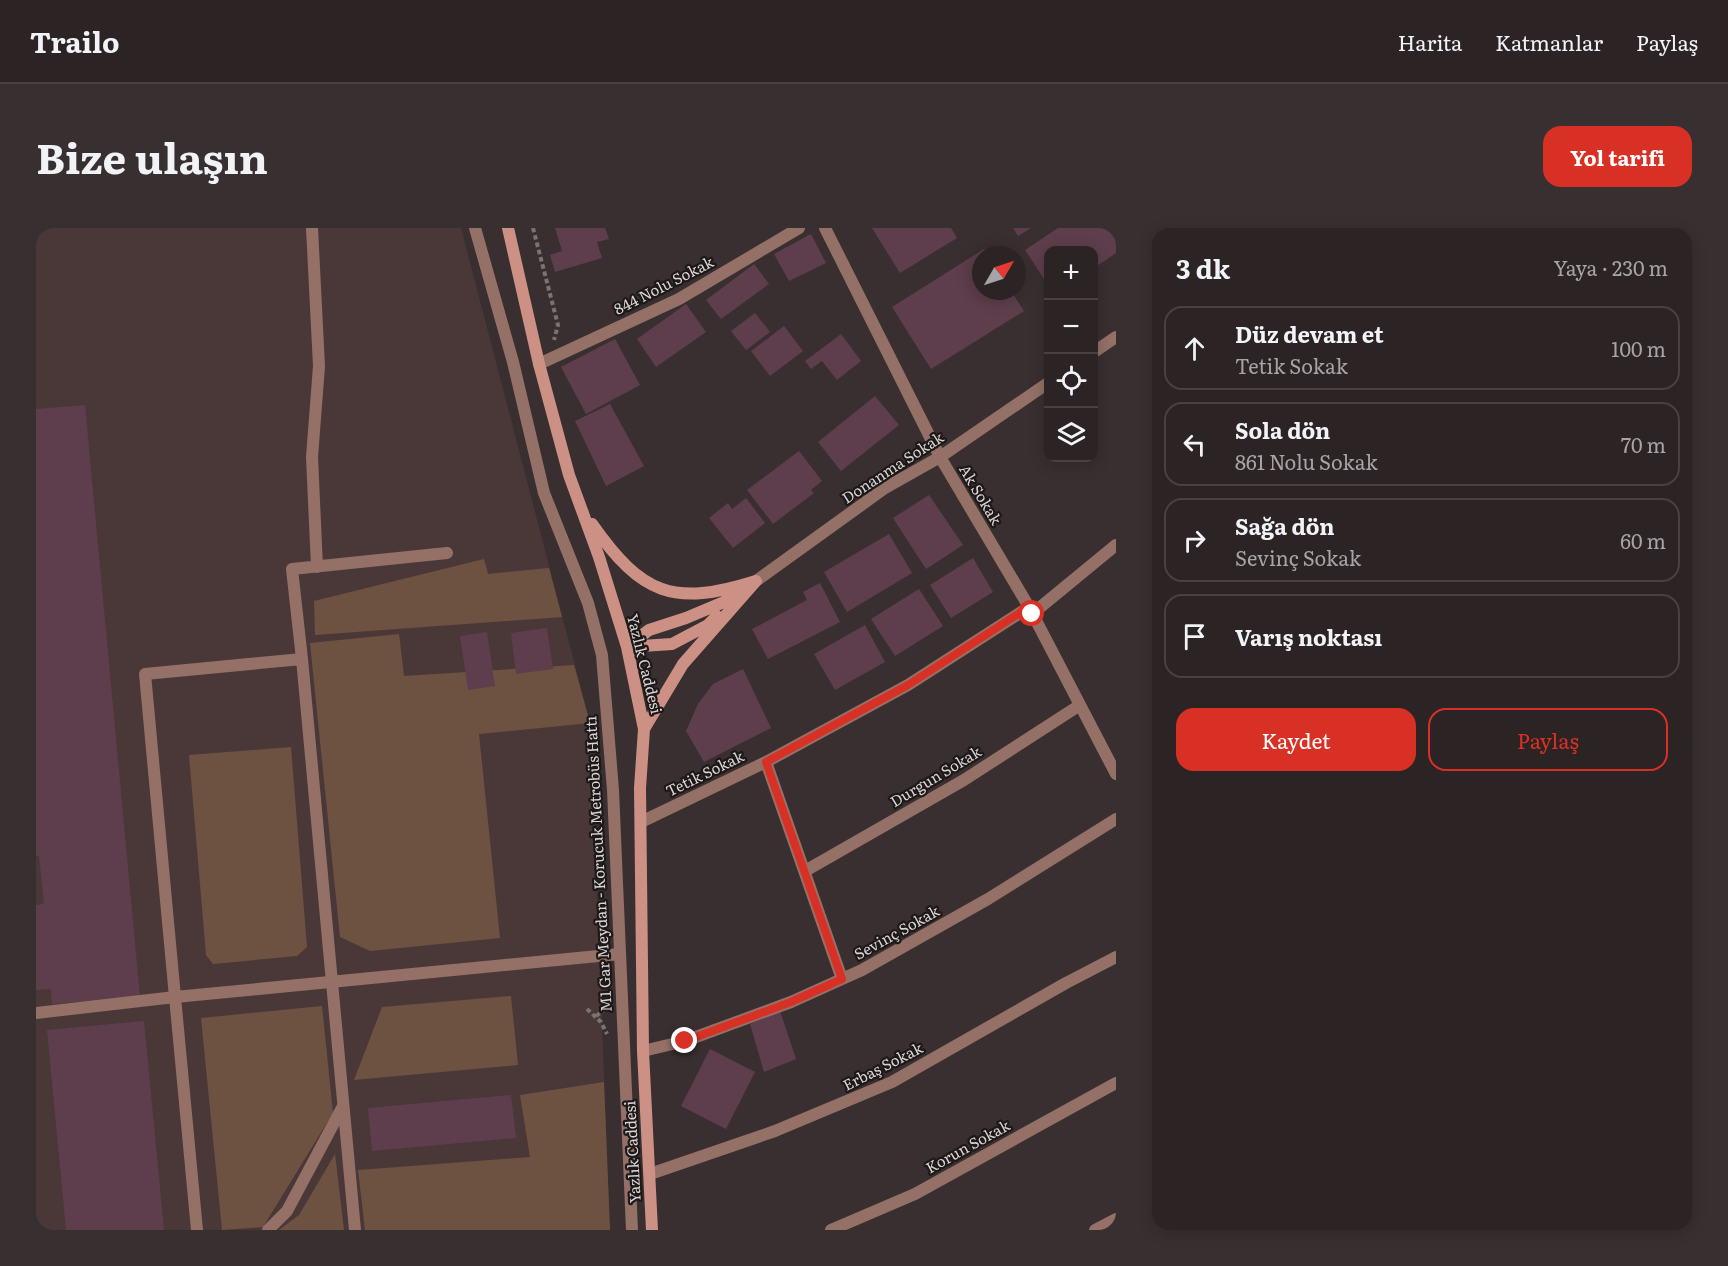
<!DOCTYPE html>
<html lang="tr">
<meta charset="utf-8">
<style>
body{margin:0;font-family:Literata,serif;background:#382f31;color:#f1f3f6}
.controls{position:absolute;right:18px;top:18px;display:grid;overflow:hidden;border-radius:12px;box-shadow:0 3px 15px #0003}
.controls button{width:54px;height:54px;display:grid;place-items:center;padding:0;border:0;border-bottom:2px solid #484041;background:#2c2324;color:#f1f3f6;font:30px sans-serif}
.compass{position:absolute;left:936px;top:18px;width:54px;height:54px;border-radius:50%;background:#2c2324;box-shadow:0 3px 15px #0003;rotate:51deg}
.stop{position:absolute;width:18px;height:18px;margin:-14px;border:4px solid #d93025;border-radius:50%;background:#fff}
.stop.end{background:#d93025;border-color:#fff;box-shadow:0 2px 6px #0008}
.list{margin:0;padding:0;list-style:none}
h2{display:flex;justify-content:space-between;align-items:center;height:78px;margin:0;padding:0 24px;font-size:26px}
h2 small{font-size:20px;font-weight:400;color:#a6a4a6}
.list li{display:grid;grid-template-columns:39px 1fr auto;gap:18px;align-items:center;box-sizing:border-box;height:84px;margin:0 12px 12px;padding:0 12px;border:2px solid #484041;border-radius:18px}
.list b{display:block;font-size:22px;white-space:nowrap}
.list p{margin:0;font-size:20px;white-space:nowrap;color:#a6a4a6}
.list em{font-size:20px;font-style:normal;color:#a6a4a6}
.actions{display:flex;gap:12px;padding:18px 24px}
.actions a{flex:1;padding:14px 0;border:2px solid #d93025;border-radius:18px;text-align:center;font-size:21px;color:#d93025}
.actions .main{background:#d93025;color:#fff}
.icon{flex:none;width:33px;height:33px;fill:none;stroke:currentColor;stroke-width:2;stroke-linecap:round;stroke-linejoin:round}
.map{position:relative;flex:none;width:1080px;height:1002px;overflow:hidden;border-radius:18px}
header{display:flex;align-items:center;gap:36px;box-sizing:border-box;height:84px;padding:0 30px;background:#2c2324;border-bottom:2px solid #484041}
header strong{font-size:28px}
nav{display:flex;gap:33px;margin-inline-start:auto;font-size:21px}
.intro{display:flex;align-items:center;justify-content:space-between;box-sizing:border-box;height:144px;padding:0 36px}
h1{margin:0;font-size:42px}
.button{padding:15px 27px;border-radius:18px;background:#d93025;color:#fff;font-size:21px;font-weight:700}
main{display:flex;gap:36px;padding:0 36px}
aside{flex:1;background:#2c2324;border-radius:18px;box-shadow:0 3px 15px #0003}
.map>svg:first-child{display:block}
.built{fill:#4a3839}
.green{fill:#6e5241}
.building{fill:#5e3e4c}
.lines{fill:none;stroke-linecap:round;stroke-linejoin:round}
.path{stroke:#7b7272;stroke-width:4;stroke-dasharray:4.5 3;stroke-linecap:butt}
.lane{stroke:#957067;stroke-width:12}
.street{stroke:#957067;stroke-width:12}
.secondary{stroke:#cc9184;stroke-width:12}
.route{stroke:#d93025;stroke-width:8}
.labels{text-anchor:middle;stroke-width:4.5;stroke-linejoin:round;paint-order:stroke}
.street-label{font-size:15px;fill:#dbd4d4;stroke:#1e1919}
</style>
<header>
<strong>Trailo</strong>
<nav><a>Harita</a><a>Katmanlar</a><a>Paylaş</a></nav>
</header>
<div class="intro"><h1>Bize ulaşın</h1><a class="button">Yol tarifi</a></div>
<main>
<div class="map">
<svg width="1080" height="1002" viewBox="0 0 1080 1002">
<rect width="100%" height="100%" fill="#3a2f30"/>
<path class="built" d="M0 0H425L554 495 574 1002H0Z"/>
<path class="green" d="M448 331 452 346 513 340 526 389 279 407 278 373Z
M363 406 368 448 538 437 554 495 443 506 464 710 334 723 304 709 274 415Z
M255 519 271 719 261 728 177 736 170 727 153 527Z
M475 768 482 837 318 852 346 779Z
M286 778 297 885 227 999 186 1002 165 790Z
M568 854 574 1002H329L322 942 494 929 484 867Z
M299 926 308 1002H243L263 987Z"/>
<path class="building" d="M519 0H569L573 11 561 14 566 30 519 44 514 27 526 23Z
M836 0H915L921 10 864 45Z
M977 0H995L982 8Z
M1022 0H1080V25L1058 40V22H1012V57L989 22Z
M775 6 790 35 753 53 738 26Z
M948 21 952 27H945V63H975L988 83 895 141 856 79Z
M718 36 733 56 685 91 670 72Z
M650 76 670 104 620 139 601 111Z
M719 85 734 104 710 122 695 103Z
M748 98 767 123 734 148 715 123Z
M805 106 825 133 801 152 786 133 775 141 769 133Z
M579 111 604 157 550 186 525 139Z
M839 168 863 197 805 243 782 214Z
M574 176 608 238 570 258 539 193Z
M49 177 104 769 16 776 15 761 0 762V677L8 676 3 628H0V181Z
M763 223 786 253 775 262 778 265 737 296 711 262Z
M893 267 927 317 890 341 857 290Z
M710 270 729 295 697 320 673 290 692 275 696 281Z
M853 306 876 345 811 384 788 344Z
M937 330 957 364 915 390 894 357Z
M784 355 804 394 732 431 716 401 771 372 767 364Z
M883 361 907 398 859 428 835 391Z
M829 397 849 434 799 462 778 426Z
M511 400 517 441 480 446 475 405Z
M451 404 459 458 432 462 424 408Z
M707 441 735 500 668 534 650 503 662 476 677 456Z
M744 783 760 831 728 844 714 796Z
M108 793 128 1002H30L11 802Z
M674 821 719 844 690 901 645 878Z
M475 867 480 910 336 923 332 880Z"/>
<g class="lines">
<path class="path" d="M497 0 522 97 518 112
M551 781 565 794 571 806
M560 788 568 782"/>
<path class="lane" d="M276 0 283 138 276 229 281 339
M439 0 477 134 508 265 552 375 566 427 577 562 596 1002
M266 431 256 341 411 325
M0 785 139 769 109 446 266 431 319 1002
M161 1002 139 769 583 726
M232 1002 251 983 307 878"/>
<path class="street" d="M789 0 904 229 993 379 1080 546
M1058 124 1080 109
M503 136 643 71 763 0
M720 353 849 260 904 229 1012 155
M996 386 1080 317
M730 534 806 751
M605 594 730 534 872 457 993 379
M769 643 928 552 1044 477
M607 823 649 813 755 774 826 742 952 671 1080 591
M614 946 739 903 856 854 1030 755 1080 729
M795 1002 879 966 1080 855
M1059 1002 1080 991"/>
<path class="secondary" d="M472 0 503 136 533 247 563 329 591 419 608 501 604 560 607 823 616 1002
M556 296C606 367 637 379 720 353
M592 418 613 402 650 390 688 374 707 361
M591 419 636 416 672 397 681 388
M608 501 647 436 719 354"/>
</g>
<g class="lines">
<path class="route" d="M649 813 755 774 806 751 730 534 872 457 993 379 996 386"/>
</g>
<g class="labels">
<g class="street-label">
<text transform="translate(628 58) rotate(-27)" y="5">844 Nolu Sokak</text>
<text transform="translate(857 240) rotate(-33)" y="5">Donanma Sokak</text>
<text transform="translate(944 267) rotate(59)" y="5">Ak Sokak</text>
<text transform="translate(608 436) rotate(76)" y="5">Yazlık Caddesi</text>
<text transform="translate(669 546) rotate(-26)" y="5">Tetik Sokak</text>
<text transform="translate(900 549) rotate(-31)" y="5">Durgun Sokak</text>
<text transform="translate(563 636) rotate(-93)" y="5">M1 Gar Meydan - Korucuk Metrobüs Hattı</text>
<text transform="translate(861 705) rotate(-29)" y="5">Sevinç Sokak</text>
<text transform="translate(847 839) rotate(-27)" y="5">Erbaş Sokak</text>
<text transform="translate(932 919) rotate(-29)" y="5">Korun Sokak</text>
<text transform="translate(597 924) rotate(-93)" y="5">Yazlık Caddesi</text>
</g>
</g>
</svg>
<div class="controls">
<button>+</button>
<button>−</button>
<button><svg class="icon" aria-label="locate" viewBox="0 0 24 24"><circle cx="12" cy="12" r="6"/><path d="M12 2v4M12 18v4M2 12h4M18 12h4"/></svg></button>
<button><svg class="icon" aria-label="layers" viewBox="0 0 24 24"><path d="M12 4l9 5-9 5-9-5zM3 14l9 5 9-5"/></svg></button>
</div>
<svg class="compass" viewBox="-18 -18 36 36"><path d="M0-13l5 13h-10z" fill="#e53935"/><path d="M0 13l5-13h-10z" fill="#a6a4a6"/></svg>
<div class="stop" style="left:996px;top:386px"></div>
<div class="stop end" style="left:649px;top:813px"></div>
</div>
<aside>
<h2>3 dk<small>Yaya · 230 m</small></h2>
<ul class="list">
<li><svg class="icon" aria-label="ahead" viewBox="0 0 24 24"><path d="M12 20V5M6 11l6-6 6 6"/></svg><div><b>Düz devam et</b><p>Tetik Sokak</p></div><em>100 m</em></li>
<li><svg class="icon" aria-label="left" viewBox="0 0 24 24"><path d="M17 20v-9H6M10 6l-5 5 5 5"/></svg><div><b>Sola dön</b><p>861 Nolu Sokak</p></div><em>70 m</em></li>
<li><svg class="icon" aria-label="right" viewBox="0 0 24 24"><path d="M7 20v-9h11M14 6l5 5-5 5"/></svg><div><b>Sağa dön</b><p>Sevinç Sokak</p></div><em>60 m</em></li>
<li><svg class="icon" aria-label="arrive" viewBox="0 0 24 24"><path d="M6 21V4h12l-3 4 3 4H6"/></svg><div><b>Varış noktası</b></div></li>
</ul>
<div class="actions"><a class="main">Kaydet</a><a>Paylaş</a></div>
</aside>
</main>
